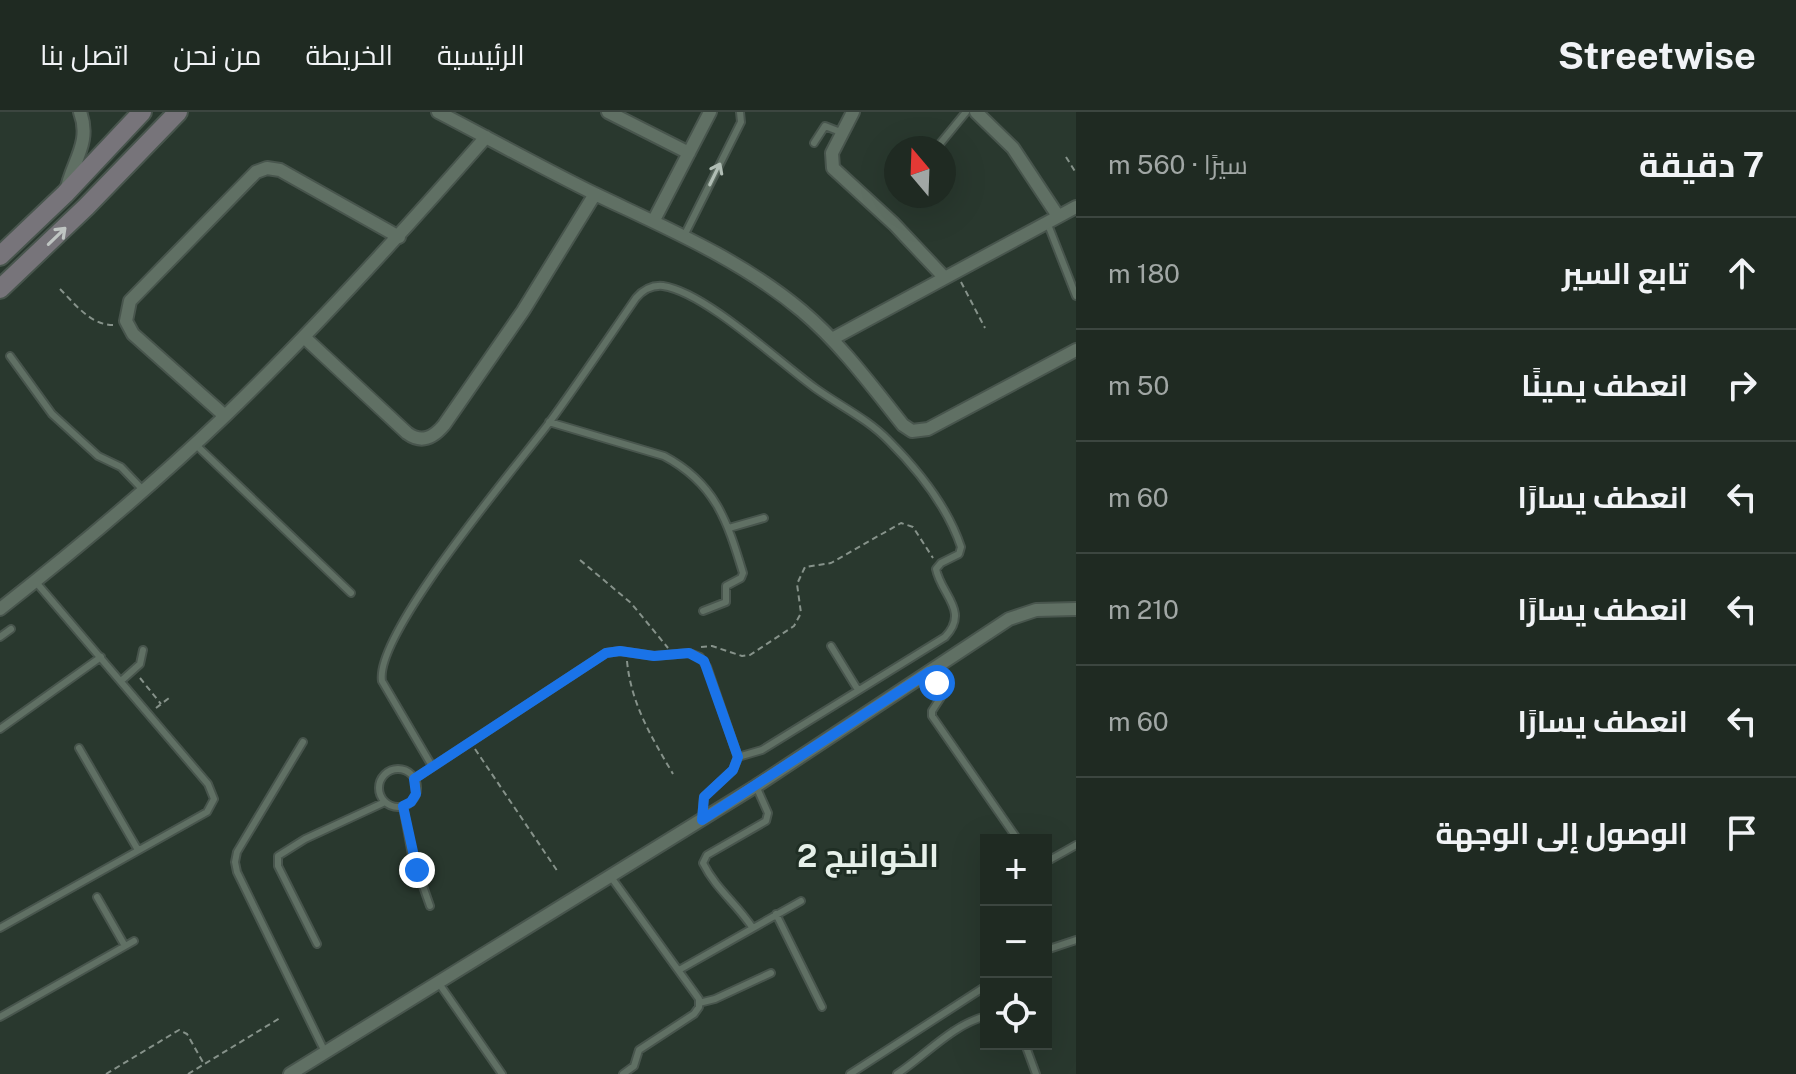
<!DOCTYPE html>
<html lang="ar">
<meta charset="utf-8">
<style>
body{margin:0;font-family:"Public Sans",Cairo,sans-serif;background:#27322a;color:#f1f3f6;direction:rtl}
.controls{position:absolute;right:24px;bottom:24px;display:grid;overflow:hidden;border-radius:0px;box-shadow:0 8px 32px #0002}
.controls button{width:72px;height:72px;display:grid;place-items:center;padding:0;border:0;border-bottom:2px solid #3c4640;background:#1f2a22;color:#f1f3f6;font:40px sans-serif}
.compass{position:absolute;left:884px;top:24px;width:72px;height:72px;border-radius:50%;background:#1f2a22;box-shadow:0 8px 32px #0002;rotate:341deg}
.stop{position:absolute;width:24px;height:24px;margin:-18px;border:6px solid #1a73e8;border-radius:50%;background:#fff}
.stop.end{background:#1a73e8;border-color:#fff;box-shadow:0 2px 8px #0008}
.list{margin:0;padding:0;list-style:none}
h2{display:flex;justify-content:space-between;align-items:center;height:104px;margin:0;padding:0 32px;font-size:34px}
h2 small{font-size:26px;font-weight:400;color:#a1a7a5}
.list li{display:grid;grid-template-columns:52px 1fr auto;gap:24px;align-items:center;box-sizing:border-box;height:112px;padding:0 32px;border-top:2px solid #3c4640}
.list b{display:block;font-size:30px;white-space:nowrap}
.list em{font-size:26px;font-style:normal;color:#a1a7a5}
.icon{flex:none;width:44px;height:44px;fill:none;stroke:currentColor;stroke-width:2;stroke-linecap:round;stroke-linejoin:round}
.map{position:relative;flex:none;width:1076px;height:962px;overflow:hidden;direction:ltr}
header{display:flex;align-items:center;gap:48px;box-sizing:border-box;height:112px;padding:0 40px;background:#1f2a22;border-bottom:2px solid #3c4640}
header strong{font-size:38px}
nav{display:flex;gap:44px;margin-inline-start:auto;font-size:28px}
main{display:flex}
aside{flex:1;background:#1f2a22}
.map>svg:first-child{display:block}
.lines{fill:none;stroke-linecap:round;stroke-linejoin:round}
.lane-casing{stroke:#48554d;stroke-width:10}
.street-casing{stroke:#48554d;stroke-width:16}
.secondary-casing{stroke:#48554d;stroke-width:22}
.path{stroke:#86928a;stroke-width:2;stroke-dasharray:6 4;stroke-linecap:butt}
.lane{stroke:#607064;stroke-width:6}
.street{stroke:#607064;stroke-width:12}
.secondary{stroke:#77747a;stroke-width:18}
.oneway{stroke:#b0bdb4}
.oneway2{stroke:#bfc5c2}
.route{stroke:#1a73e8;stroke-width:10}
.labels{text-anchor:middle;stroke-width:6;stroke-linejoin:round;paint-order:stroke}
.district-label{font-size:32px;font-weight:bold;fill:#e6f0e9;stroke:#1f2e24}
</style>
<header>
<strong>Streetwise</strong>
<nav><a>الرئيسية</a><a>الخريطة</a><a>من نحن</a><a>اتصل بنا</a></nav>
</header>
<main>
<aside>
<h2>7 دقيقة<small>سيرًا · 560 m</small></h2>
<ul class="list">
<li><svg class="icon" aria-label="ahead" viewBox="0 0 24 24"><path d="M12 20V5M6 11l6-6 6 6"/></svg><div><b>تابع السير</b></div><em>180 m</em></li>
<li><svg class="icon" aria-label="right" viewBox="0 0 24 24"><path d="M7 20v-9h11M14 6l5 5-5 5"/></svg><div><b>انعطف يمينًا</b></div><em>50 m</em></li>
<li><svg class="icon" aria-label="left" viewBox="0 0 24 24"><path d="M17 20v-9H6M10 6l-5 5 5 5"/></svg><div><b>انعطف يسارًا</b></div><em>60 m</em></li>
<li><svg class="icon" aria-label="left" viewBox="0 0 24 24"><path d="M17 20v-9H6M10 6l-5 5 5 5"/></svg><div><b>انعطف يسارًا</b></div><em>210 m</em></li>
<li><svg class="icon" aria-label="left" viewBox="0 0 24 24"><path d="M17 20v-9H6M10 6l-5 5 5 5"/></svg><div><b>انعطف يسارًا</b></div><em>60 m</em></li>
<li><svg class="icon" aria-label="arrive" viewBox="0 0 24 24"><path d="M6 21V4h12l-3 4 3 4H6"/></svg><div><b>الوصول إلى الوجهة</b></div></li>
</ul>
</aside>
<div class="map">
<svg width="1076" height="962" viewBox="0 0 1076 962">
<rect width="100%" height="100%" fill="#29382e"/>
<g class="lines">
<defs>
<path id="lane" d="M814 31 825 14 843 21
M939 33 966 0
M1047 110 1076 184
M684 124 741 10 740 0
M10 244 52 302 98 344 121 355 143 378
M549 310 664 344C715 371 727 408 743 461L741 466 726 474V490L703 499
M195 332 351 481
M729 416 764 406
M0 525 11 517
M831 534 858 578
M929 560 943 582 932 599V604L1018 728
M121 569 140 552 143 538
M0 617 101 545
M303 630 237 740 235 750 237 760 325 940
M79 636 138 738
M432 654 382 569C374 522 516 355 549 311 579 270 607 228 636 186 643 178 652 173 663 174 705 180 779 250 815 276 840 294 868 307 889 329 918 358 948 396 961 435L959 442 941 451 936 457C941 483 970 499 945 525L762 638 738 645
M379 676a19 19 0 1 1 38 0a19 19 0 1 1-38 0Z
M414 667 606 541 620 539 654 544 689 541 700 545 707 555 738 645 733 658 704 685 702 706
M403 694 412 743 430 794
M1046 750 1076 733
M611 765 699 887V895L694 902 639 938 634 954 623 962
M97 785 125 834
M776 802 822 895
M752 815C736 791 716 777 703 751L707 743 766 709 768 701 756 674
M0 816 207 700 214 687 208 672 35 469
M317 832 278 754V744L305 727 385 690
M1046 838 1076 828
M679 858 801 789
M438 870 502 962
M699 891 715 887 771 861
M0 905 134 829
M1025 932 1036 962
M850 962 986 874
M897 962C926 943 952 913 986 904"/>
<path id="street" d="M438 0C490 27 542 56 595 82 666 116 740 147 802 199 841 232 871 273 903 313L912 319 928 317 1076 238
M608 0 689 41
M853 0 832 41 833 56 894 112 943 164
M976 0 1013 36 1058 104
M66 80C71 51 92 31 80 0
M654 108 710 0
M304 225 407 321C422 332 434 325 444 313L523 199 595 82
M832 227 1076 95
M225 304 133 222 126 209 130 189 256 60 267 56 280 58 399 125
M0 497C78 436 154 372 225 304 317 215 402 121 486 25
M290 962 756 674 1009 507 1036 498 1076 497"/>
<path id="secondary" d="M0 144 65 82 142 0
M0 177 86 95 178 0"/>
</defs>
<use href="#lane" class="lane-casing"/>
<use href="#street" class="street-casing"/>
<use href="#secondary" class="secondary-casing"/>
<path class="path" d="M1066 45 1076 61
M961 170 985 216
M60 177C76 193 92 215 117 213
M580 448 631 491 668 536
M701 535 712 534 742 544 750 543 794 514 801 501 797 472 805 455 831 451 901 411 913 415 933 446
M627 549C631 592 652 626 673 662
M140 566 161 592
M156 596 169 586
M475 637 558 760
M106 962 179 918 187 922 204 952
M188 962 280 906"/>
<use href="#lane" class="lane"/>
<use href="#street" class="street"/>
<use href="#secondary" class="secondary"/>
</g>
<defs><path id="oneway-shaft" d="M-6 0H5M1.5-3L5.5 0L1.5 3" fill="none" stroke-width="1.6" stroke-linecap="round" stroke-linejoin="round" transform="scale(2)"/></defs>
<use class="oneway" href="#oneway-shaft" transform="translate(715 62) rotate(-64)"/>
<use class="oneway2" href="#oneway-shaft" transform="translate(57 124) rotate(-44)"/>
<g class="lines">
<path class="route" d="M417 758 403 694 411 690 416 682 414 667 606 541 620 539 654 544 689 541 704 549 738 645 733 658 704 685 702 708 929 560 937 571"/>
</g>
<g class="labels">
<g class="district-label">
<text x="868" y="755">الخوانيج 2</text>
</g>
</g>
</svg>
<div class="controls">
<button>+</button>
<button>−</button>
<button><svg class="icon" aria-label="locate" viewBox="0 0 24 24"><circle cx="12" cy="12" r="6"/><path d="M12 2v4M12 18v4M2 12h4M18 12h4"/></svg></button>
</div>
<svg class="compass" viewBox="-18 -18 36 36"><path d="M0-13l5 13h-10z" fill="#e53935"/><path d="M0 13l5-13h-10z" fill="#a1a7a5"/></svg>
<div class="stop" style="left:937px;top:571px"></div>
<div class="stop end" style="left:417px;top:758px"></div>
</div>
</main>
